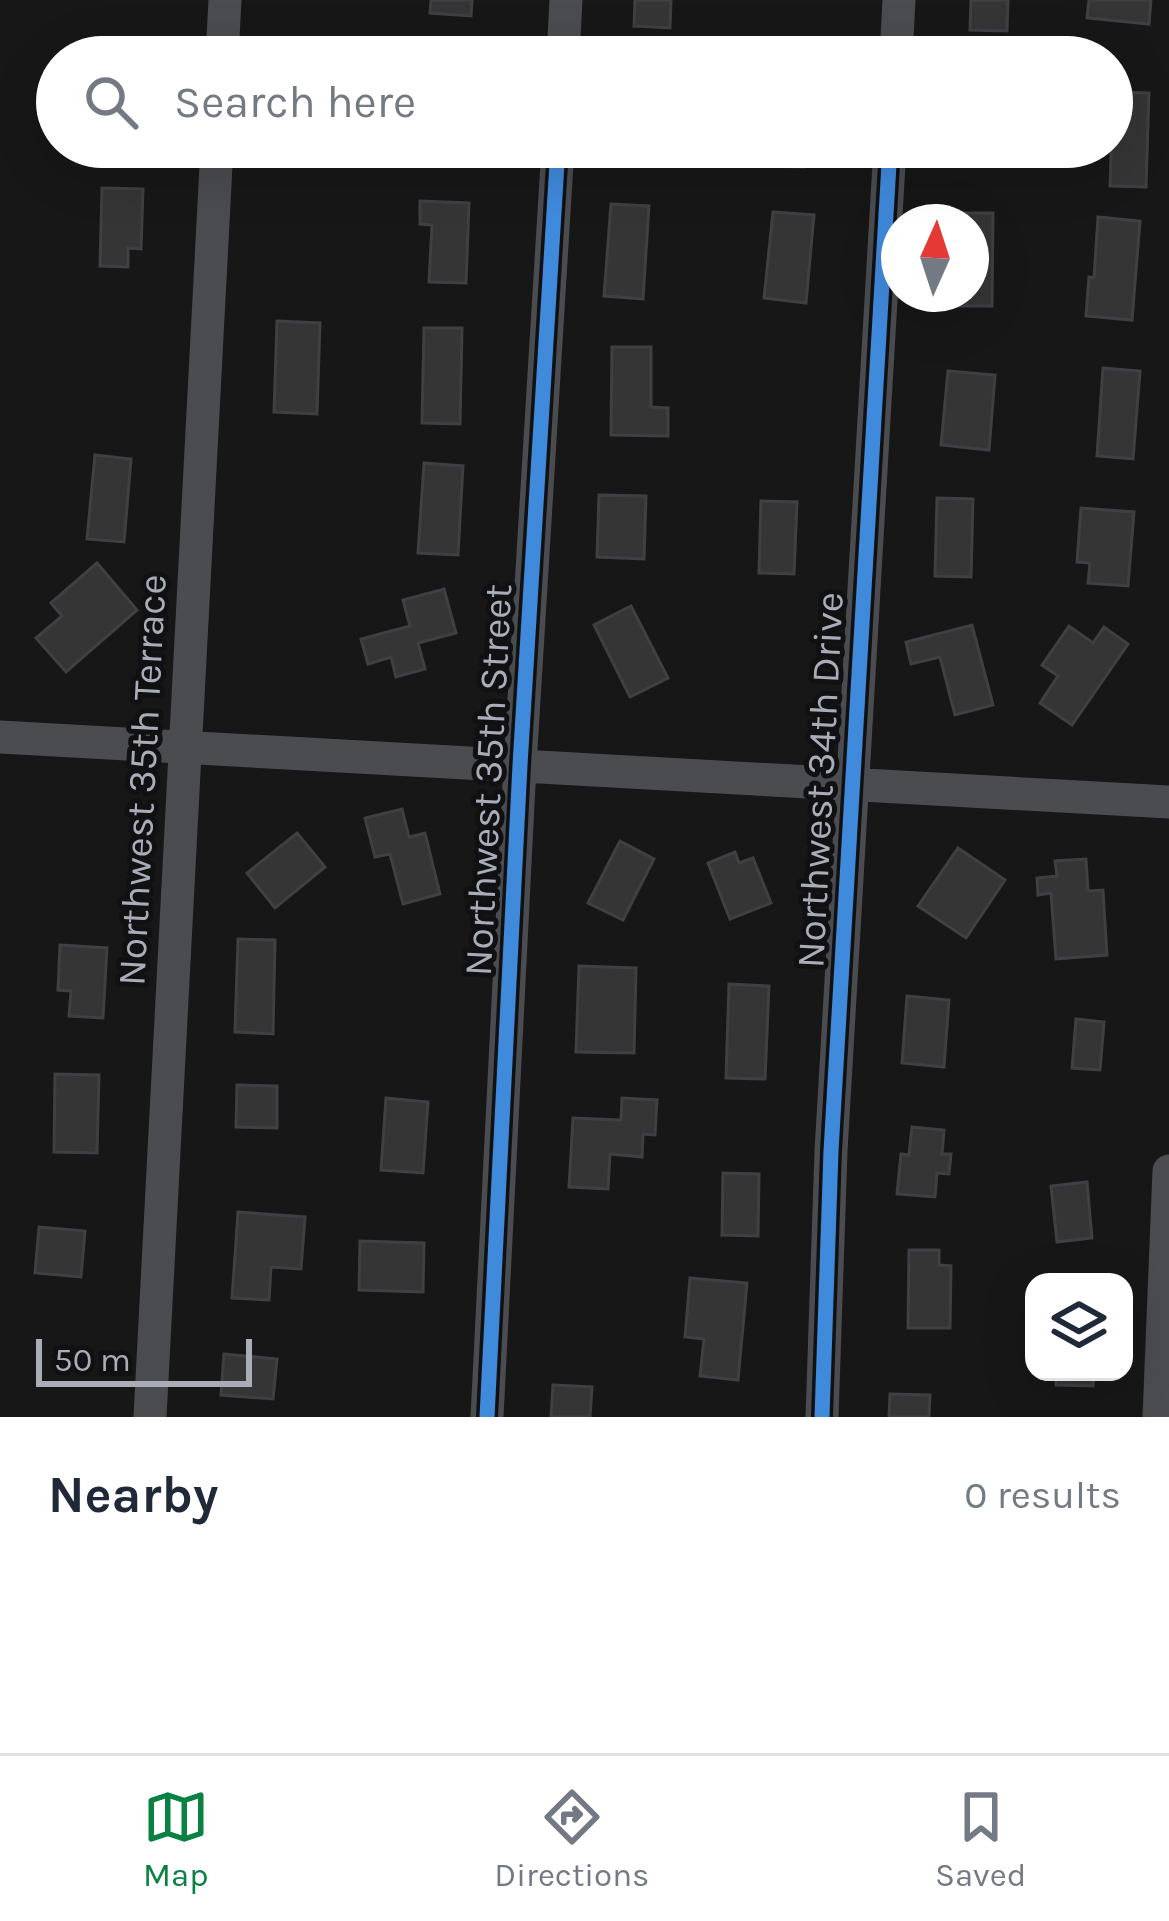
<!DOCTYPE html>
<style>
body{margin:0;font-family:Karla,sans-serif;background:#f2f2f3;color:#1f2937}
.controls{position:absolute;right:36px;bottom:36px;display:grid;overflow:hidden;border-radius:24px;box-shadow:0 12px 48px #0002}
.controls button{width:108px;height:108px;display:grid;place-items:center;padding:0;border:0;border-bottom:3px solid #e0e1e3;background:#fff;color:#1f2937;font:60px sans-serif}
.compass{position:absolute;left:881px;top:204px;width:108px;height:108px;border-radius:50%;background:#fff;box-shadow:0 12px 48px #0002;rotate:3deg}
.scale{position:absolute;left:36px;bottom:30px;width:216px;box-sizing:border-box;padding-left:12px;border:6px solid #a8adb8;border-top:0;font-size:33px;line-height:42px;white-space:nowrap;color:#a8adb8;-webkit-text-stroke:9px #111113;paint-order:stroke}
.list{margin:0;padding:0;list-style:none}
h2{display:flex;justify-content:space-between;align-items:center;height:156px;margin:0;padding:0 48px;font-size:51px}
h2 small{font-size:39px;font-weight:400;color:#747a83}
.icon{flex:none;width:66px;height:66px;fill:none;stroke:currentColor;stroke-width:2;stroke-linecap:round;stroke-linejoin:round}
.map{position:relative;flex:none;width:1169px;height:1417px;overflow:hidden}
.search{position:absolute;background:#fff;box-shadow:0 12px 48px #0002;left:36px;right:36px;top:36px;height:132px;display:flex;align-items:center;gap:30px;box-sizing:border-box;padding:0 42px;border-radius:66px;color:#747a83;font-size:45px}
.sheet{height:336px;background:#fff}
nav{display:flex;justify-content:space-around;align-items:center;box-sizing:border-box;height:168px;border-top:3px solid #e0e1e3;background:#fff;font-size:33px;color:#747a83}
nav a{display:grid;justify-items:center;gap:6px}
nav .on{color:#0b8043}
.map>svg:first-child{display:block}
.building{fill:#353536;stroke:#3f4043;stroke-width:3}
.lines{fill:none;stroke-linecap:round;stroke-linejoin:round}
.street{stroke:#4b4c50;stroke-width:33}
.cycleway-casing{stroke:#111113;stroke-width:22}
.cycleway{stroke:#408adc;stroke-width:15}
.labels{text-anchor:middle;stroke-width:10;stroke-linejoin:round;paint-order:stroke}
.street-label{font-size:39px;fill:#a8adb8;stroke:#111113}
</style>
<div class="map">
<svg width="1169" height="1417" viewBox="0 0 1169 1417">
<rect width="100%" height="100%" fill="#171717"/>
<path class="building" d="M431 0H472L471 16 430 13Z
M635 0H671L670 28 634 26Z
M971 0H1008L1007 31 970 30Z
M1089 0H1151L1149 24 1087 18Z
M113 40 152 45 151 57H110Z
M450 50 485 51 484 57H450Z
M1113 92 1149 93 1146 187 1110 186Z
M426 147H483V164L425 163Z
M622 147H660V154H622Z
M762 147H805L804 167 762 166Z
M102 188 143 189 141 249 128 248V267L100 266Z
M420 201 469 203 466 283 429 282 432 225 420 224Z
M611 204 649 206 643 299 604 296Z
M773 212 814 215 806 303 764 298Z
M955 213H993L992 306H954V294H971V222H955Z
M1098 217 1140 221 1132 320 1086 316 1089 277 1094 278Z
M277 321 320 323 317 414 274 412Z
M424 328H462L460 424 422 423Z
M612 347H651V407L668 408V436L611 435Z
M1103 368 1140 371 1133 459 1097 456Z
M948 371 995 375 989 450 941 445Z
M95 455 131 459 124 542 87 539Z
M424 463 463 466 458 555 418 553Z
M599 495 646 496 644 559 597 557Z
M937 498 973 499 971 577 935 576Z
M761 501 797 502 794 574 759 573Z
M1081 508 1134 512 1128 586 1088 583 1090 563 1077 562Z
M97 563 137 610 66 672 36 638 62 616 51 603Z
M444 589 456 633 418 643 425 669 396 677 391 657 368 664 361 639 410 626 403 600Z
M631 606 668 678 630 697 594 625Z
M972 625 993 705 955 715 940 657 911 664 906 642Z
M1069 626 1093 643 1104 627 1128 644 1072 725 1040 703 1058 676 1042 665Z
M402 809 409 837 425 833 440 894 403 904 390 854 375 857 365 818Z
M297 833 325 867 275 908 247 873Z
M620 841 654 859 623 920 588 903Z
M958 848 1005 880 966 938 918 906Z
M735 852 739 863 753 858 771 903 730 919 708 863Z
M1086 859 1088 891 1103 890 1107 955 1056 959 1051 893 1038 895 1037 878 1057 876 1055 861Z
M238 939 275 940 273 1034 235 1032Z
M60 945 107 948 103 1018 69 1016 71 991 58 990Z
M579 966 636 968 634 1053 576 1052Z
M729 984 769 986 765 1079 726 1078Z
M907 996 949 1000 944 1067 902 1063Z
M1076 1019 1104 1022 1100 1070 1072 1068Z
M55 1074 99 1075 97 1153 54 1152Z
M237 1085 277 1086V1128L236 1127Z
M386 1098 428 1102 423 1173 381 1170Z
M622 1098 657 1100 655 1135 643 1134 642 1157 610 1154 608 1189 569 1187 573 1118 621 1120Z
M912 1127 944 1130 942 1154H951L949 1174 937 1173 935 1197 897 1194 901 1154 909 1155Z
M723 1173 759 1174 758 1236 722 1235Z
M1087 1182 1092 1238 1057 1242 1051 1186Z
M238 1212 305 1217 301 1269 271 1267 269 1300 232 1298Z
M39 1227 85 1231 81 1277 35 1273Z
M360 1241 424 1243 423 1292 359 1290Z
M909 1250H939V1265L951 1266 950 1328H908Z
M690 1278 747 1283 738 1380 700 1376 704 1339 685 1337Z
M224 1354 277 1359 273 1399 221 1395Z
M1056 1372H1094L1093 1386 1056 1385Z
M553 1385 592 1387 590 1417H551Z
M890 1394 930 1395 929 1417H889Z"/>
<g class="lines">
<path class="street" d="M222 57 225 0
M563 57 566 0
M896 57 899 0
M0 737 1169 802
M150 1417 217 147
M487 1417 520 765 558 147
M822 1417 831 1151 890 147
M1159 1417 1169 1171"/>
<defs>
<path id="cycleway" d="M487 1417 520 765 558 147
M822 1417 831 1151 890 147"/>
</defs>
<use href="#cycleway" class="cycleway-casing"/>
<use href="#cycleway" class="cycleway"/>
</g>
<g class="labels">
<g class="street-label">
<text transform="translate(141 780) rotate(-87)" y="14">Northwest 35th Terrace</text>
<text transform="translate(487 780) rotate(-87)" y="14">Northwest 35th Street</text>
<text transform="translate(819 780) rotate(-87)" y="14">Northwest 34th Drive</text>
</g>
</g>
</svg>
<div class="controls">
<button><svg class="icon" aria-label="layers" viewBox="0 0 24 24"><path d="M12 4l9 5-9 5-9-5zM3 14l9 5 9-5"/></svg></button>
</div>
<svg class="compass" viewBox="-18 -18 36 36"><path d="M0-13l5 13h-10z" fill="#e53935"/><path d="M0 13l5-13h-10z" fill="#747a83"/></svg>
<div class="scale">50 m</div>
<div class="search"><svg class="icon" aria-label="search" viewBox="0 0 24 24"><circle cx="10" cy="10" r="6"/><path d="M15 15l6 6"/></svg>Search here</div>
</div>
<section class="sheet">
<h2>Nearby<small>0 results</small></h2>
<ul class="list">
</ul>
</section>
<nav>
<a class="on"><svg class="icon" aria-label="map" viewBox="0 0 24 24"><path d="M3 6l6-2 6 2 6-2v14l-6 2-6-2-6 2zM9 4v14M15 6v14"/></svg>Map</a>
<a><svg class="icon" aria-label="directions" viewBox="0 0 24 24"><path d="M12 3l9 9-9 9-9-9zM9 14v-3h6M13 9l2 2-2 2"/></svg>Directions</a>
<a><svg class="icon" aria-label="saved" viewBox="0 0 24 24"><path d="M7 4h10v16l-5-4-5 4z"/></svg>Saved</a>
</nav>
